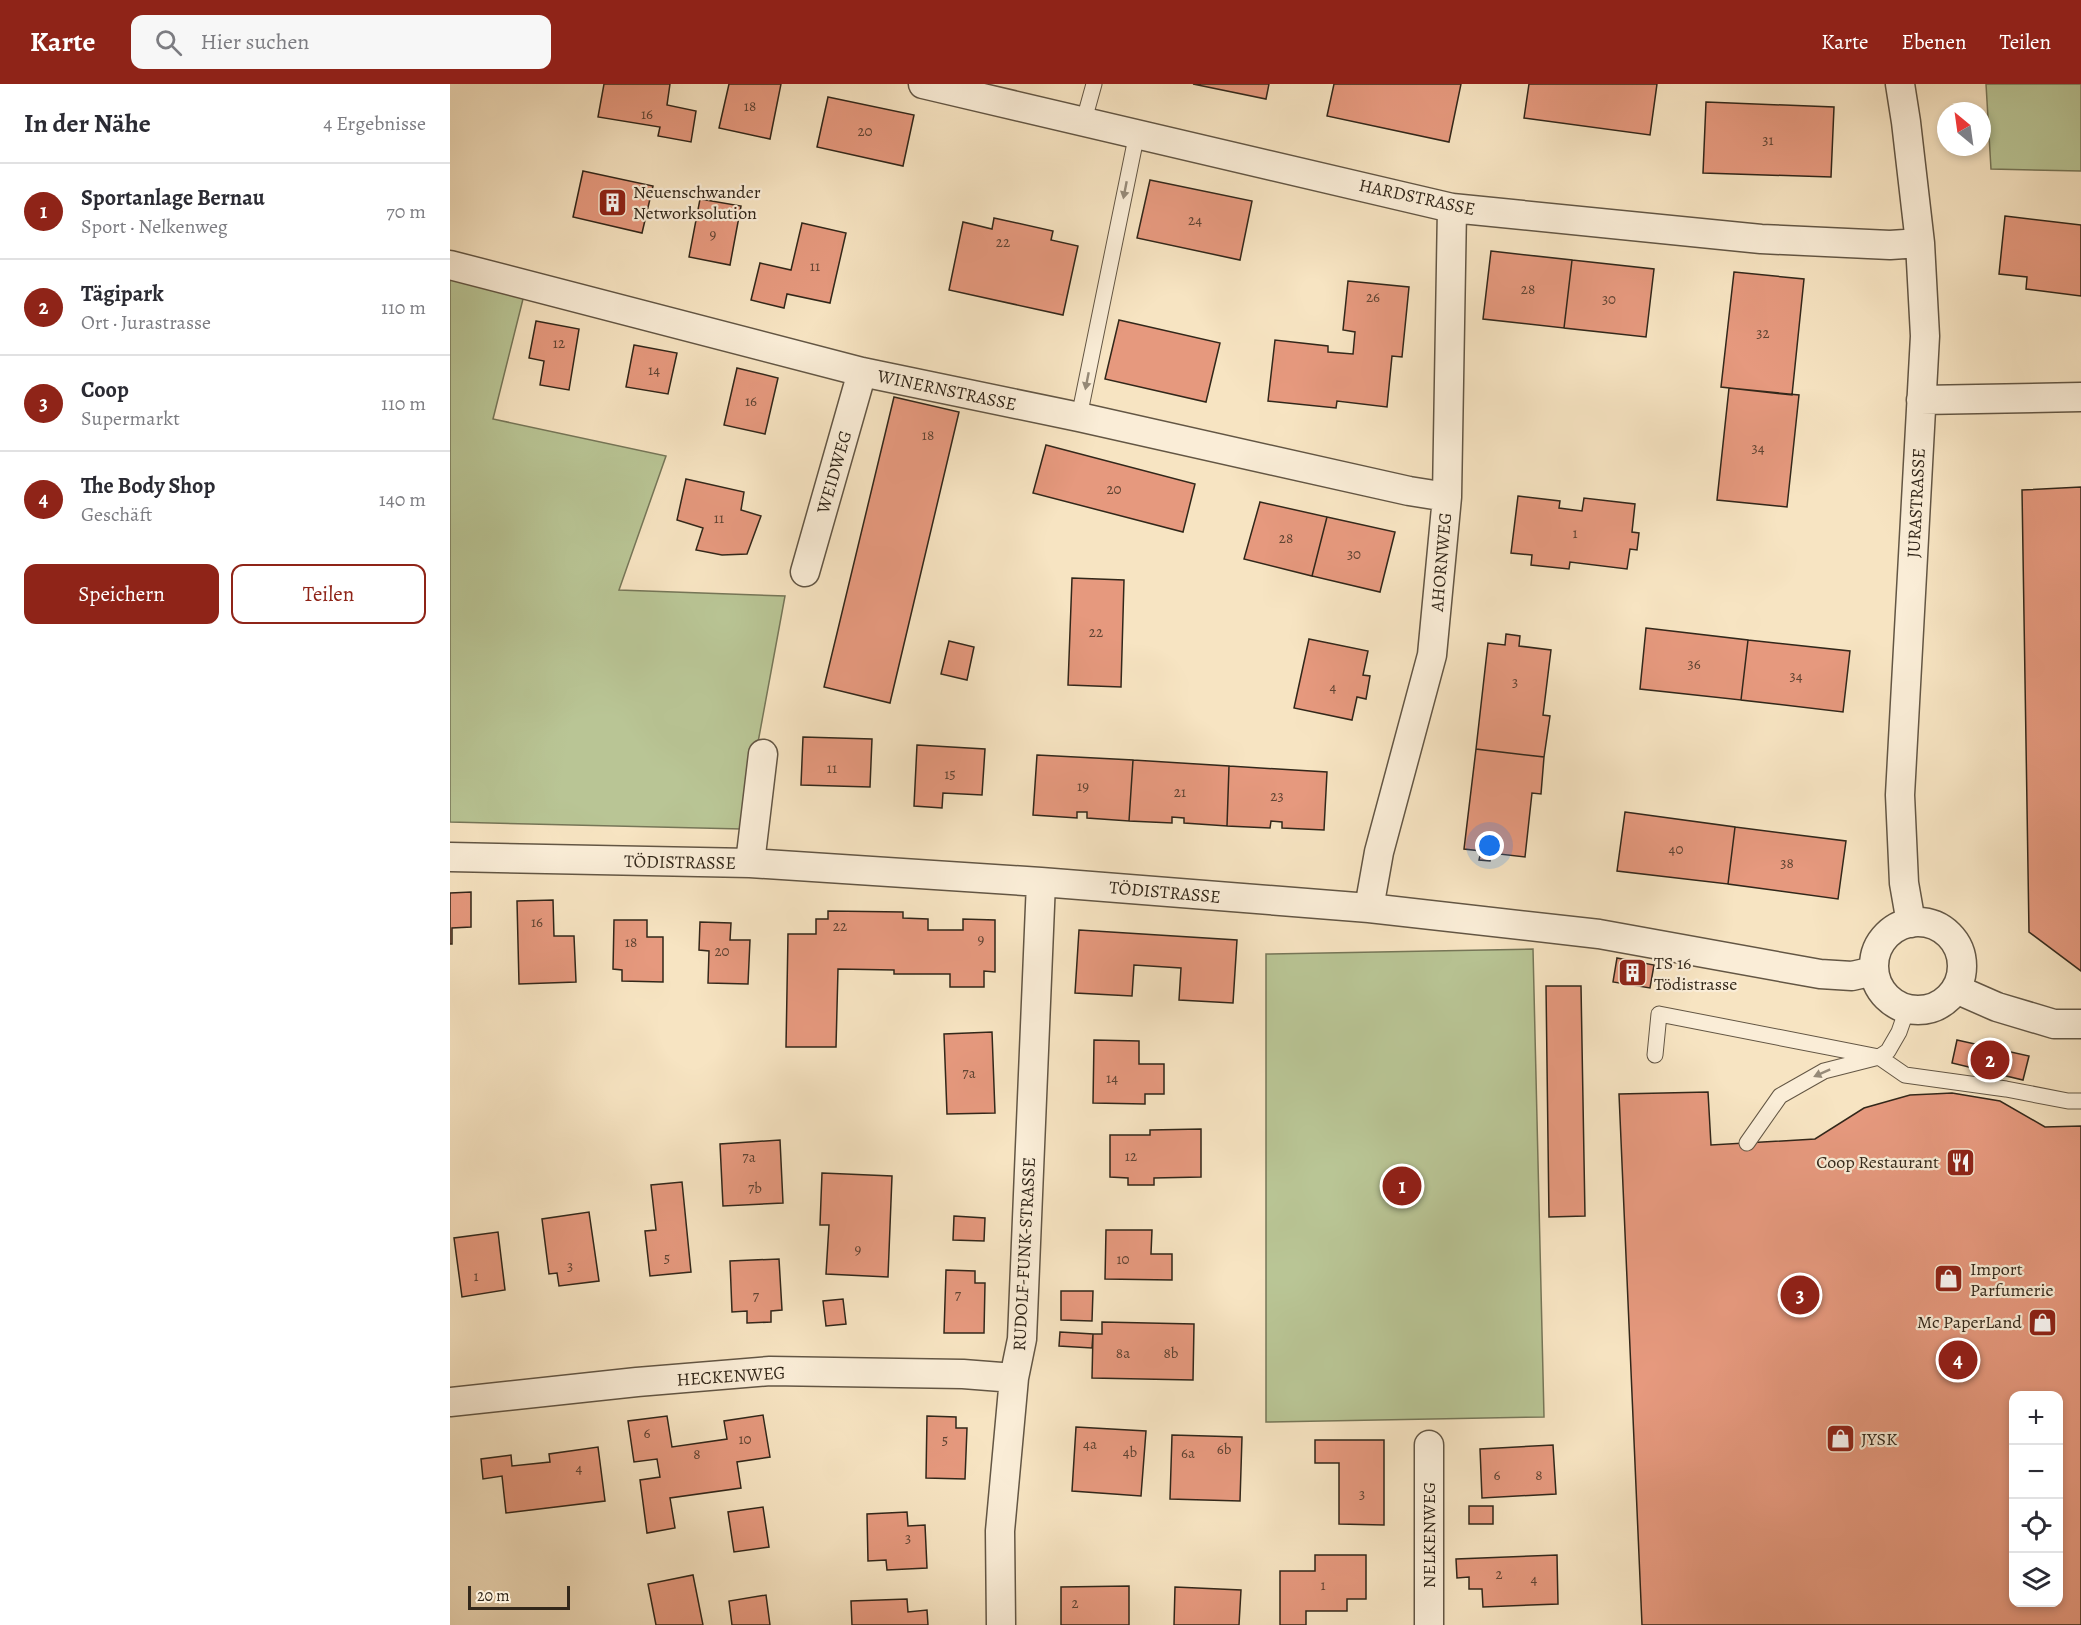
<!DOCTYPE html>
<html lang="de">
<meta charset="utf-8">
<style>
body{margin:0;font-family:Alegreya,serif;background:#f7f7f7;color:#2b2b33}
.controls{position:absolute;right:18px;bottom:18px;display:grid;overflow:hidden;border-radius:12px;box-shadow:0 3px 9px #0003}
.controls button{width:54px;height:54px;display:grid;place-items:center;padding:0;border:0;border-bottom:2px solid #e1e1e2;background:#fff;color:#2b2b33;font:30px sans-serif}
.compass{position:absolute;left:1487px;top:18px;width:54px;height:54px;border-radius:50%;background:#fff;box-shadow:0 3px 9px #0003;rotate:331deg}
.scale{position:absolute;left:18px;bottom:15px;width:102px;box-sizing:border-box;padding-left:6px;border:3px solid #32271a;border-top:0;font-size:16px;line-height:21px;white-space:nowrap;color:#32271a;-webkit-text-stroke:4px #faedd7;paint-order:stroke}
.you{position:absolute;left:1040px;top:762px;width:21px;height:21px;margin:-15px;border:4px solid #fff;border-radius:50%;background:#1a73e8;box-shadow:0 0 0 9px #1a73e833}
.badge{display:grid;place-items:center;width:39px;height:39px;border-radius:50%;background:#8f2418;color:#fff;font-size:20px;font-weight:700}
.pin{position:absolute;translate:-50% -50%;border:3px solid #fff;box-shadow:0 2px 6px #0006}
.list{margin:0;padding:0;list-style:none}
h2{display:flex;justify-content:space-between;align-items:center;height:78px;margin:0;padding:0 24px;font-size:26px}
h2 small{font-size:20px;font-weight:400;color:#7c7c81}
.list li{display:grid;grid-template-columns:39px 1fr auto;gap:18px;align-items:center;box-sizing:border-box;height:96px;padding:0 24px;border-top:2px solid #e1e1e2}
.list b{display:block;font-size:22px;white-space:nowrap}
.list p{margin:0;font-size:20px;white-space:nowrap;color:#7c7c81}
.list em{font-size:20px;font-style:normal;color:#7c7c81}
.actions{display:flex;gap:12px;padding:18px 24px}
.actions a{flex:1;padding:14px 0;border:2px solid #8f2418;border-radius:12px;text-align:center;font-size:21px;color:#8f2418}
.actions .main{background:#8f2418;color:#fff}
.icon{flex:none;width:33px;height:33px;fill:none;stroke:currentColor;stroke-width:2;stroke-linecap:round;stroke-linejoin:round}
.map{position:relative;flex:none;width:1631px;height:1541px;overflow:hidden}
header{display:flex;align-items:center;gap:36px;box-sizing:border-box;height:84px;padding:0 30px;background:#8f2418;color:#fff}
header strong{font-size:28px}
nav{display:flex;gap:33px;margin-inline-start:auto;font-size:21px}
.search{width:420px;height:54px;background:#f7f7f7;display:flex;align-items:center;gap:15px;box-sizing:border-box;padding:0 21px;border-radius:12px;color:#7c7c81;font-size:22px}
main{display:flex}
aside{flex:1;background:#fff}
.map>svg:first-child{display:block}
.green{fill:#b9c595;stroke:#767658;stroke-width:1.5}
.building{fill:#e6997e;stroke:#32271a;stroke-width:1.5;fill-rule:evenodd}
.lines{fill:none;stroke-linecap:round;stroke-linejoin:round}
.lane-casing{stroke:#635644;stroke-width:17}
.street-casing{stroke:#635644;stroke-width:31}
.lane{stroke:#faedd7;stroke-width:15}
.street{stroke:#faedd7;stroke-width:28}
.oneway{fill:#968a78}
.labels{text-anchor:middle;stroke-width:4.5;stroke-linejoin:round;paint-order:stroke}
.number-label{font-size:15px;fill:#5f4433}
.poi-label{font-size:18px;fill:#32271a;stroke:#faedd7;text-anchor:start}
.street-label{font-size:18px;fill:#32271a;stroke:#faedd7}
</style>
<header>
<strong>Karte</strong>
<div class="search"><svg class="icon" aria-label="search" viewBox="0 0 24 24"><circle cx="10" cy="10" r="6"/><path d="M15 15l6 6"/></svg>Hier suchen</div>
<nav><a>Karte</a><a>Ebenen</a><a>Teilen</a></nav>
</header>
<main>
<aside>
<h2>In der Nähe<small>4 Ergebnisse</small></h2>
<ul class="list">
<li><span class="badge">1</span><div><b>Sportanlage Bernau</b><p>Sport · Nelkenweg</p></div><em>70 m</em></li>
<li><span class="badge">2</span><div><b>Tägipark</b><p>Ort · Jurastrasse</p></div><em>110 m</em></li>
<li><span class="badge">3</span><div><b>Coop</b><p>Supermarkt</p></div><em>110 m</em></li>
<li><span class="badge">4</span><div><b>The Body Shop</b><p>Geschäft</p></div><em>140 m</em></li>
</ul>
<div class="actions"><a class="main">Speichern</a><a>Teilen</a></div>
</aside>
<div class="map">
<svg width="1631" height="1541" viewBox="0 0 1631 1541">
<rect width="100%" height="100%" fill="#f7e4c2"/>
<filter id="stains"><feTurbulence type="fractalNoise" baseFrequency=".00333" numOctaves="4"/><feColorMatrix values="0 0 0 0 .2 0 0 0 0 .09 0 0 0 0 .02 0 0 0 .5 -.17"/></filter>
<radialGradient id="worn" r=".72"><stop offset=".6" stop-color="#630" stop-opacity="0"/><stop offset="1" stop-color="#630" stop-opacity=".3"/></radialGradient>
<path class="green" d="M1536 0H1631V87L1541 85Z
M0 194 74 211 43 335 216 372 169 506 335 512 292 745 0 738Z
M1083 865 1094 1333 816 1338V870Z"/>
<path class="building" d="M154 0H220L217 21 246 27 241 58 208 52 210 43 148 33Z
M279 0H331L320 55 269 44Z
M743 0H819L816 15Z
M884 0H1011L999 58 877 32Z
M1079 0H1207L1200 51 1074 34Z
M378 13 464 31 453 82 367 63Z
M1256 18 1384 23 1381 93 1253 89Z
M133 87 203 102 192 149 123 133Z
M700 96 802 117 790 176 687 154Z
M250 115 291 122 280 181 239 173Z
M1555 132 1631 141V212L1576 205 1577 193 1549 190Z
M544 134 603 147 601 156 628 162 613 231 499 206 513 138 542 145Z
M352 139 396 149 380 219 337 210 334 224 301 216 310 179 341 186Z
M1041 167 1122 176 1114 244 1033 235Z
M1122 176 1204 185 1196 253 1114 244Z
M1284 188 1354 195 1342 311 1271 303Z
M898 197 959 203 952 273 942 272 937 323 887 317 886 324 818 317 825 256 878 262V268L903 270 905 248 893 246Z
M669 236 770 259 756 318 655 295Z
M86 237 129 245 119 306 90 301 94 277 79 274Z
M184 261 227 269 218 310 176 303Z
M287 284 328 294 315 350 274 341Z
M1279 304 1349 311 1337 423 1267 416Z
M444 313 509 328 440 619 374 603Z
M596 361 745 400 733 448 583 409Z
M236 395 294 408 291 426 311 432 297 470 272 471 246 466 253 444 227 436Z
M1631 403V887L1579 848 1572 406Z
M1068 412 1110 417 1109 424 1132 427 1134 414 1185 420 1182 448 1189 449 1187 466 1180 465 1177 485 1120 478 1119 485 1081 481 1082 471 1061 469Z
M810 418 877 433 862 492 794 475Z
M877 433 945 448 930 508 862 492Z
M622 494 674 496 671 603 618 601Z
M1196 544 1298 556 1291 616 1190 605Z
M1056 550 1070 552 1069 562 1101 566 1093 631 1100 632 1094 673 1026 665 1038 559 1055 561Z
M859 555 918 567 913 591 920 592 916 615 907 613 902 636 844 624Z
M1298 556 1400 567 1393 628 1291 616Z
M499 557 524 563 517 596 491 590Z
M353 653 422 655 420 703 351 701Z
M467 661 535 665 532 711 493 709 492 724 464 722Z
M1026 665 1094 673 1091 710 1082 709 1075 773 1041 769 1040 777 1029 776 1031 767 1014 765Z
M587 671 683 676 679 737 637 734V728H627V734L583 731Z
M683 676 779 682 777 742 734 739V734L722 733V739L679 737Z
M779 682 877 688 874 746 832 744V738L821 737 820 744 777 742Z
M1175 728 1285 743 1278 800 1167 787Z
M1285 743 1396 757 1388 815 1278 800Z
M21 808V843L2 844V860H0V809Z
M103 816 104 852H124L126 898 69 900 67 817Z
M378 827 453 828V834L478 835V846H513V835L545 836V888L534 887V903H500V890H444V886L388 885 386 963H336L338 850H366V835H378Z
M164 836H197V853H213V898L172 897V886L163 885Z
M250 838 281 839 280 856H300L298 900 258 899 259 867 249 866Z
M629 846 787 856 783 919 729 916 731 884 684 881 682 912 625 909Z
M1167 874 1204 881 1200 904 1163 898Z
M1096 902H1131L1135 1132 1099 1133Z
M542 948 545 1029 497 1030 494 950Z
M644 956 689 957V980H714V1010H695V1020L643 1019Z
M1507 956 1579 972 1573 996 1502 979Z
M1258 1008 1261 1061 1365 1055 1414 1024 1460 1011 1482 1010 1502 1009 1550 1017 1595 1043 1631 1042V1541H1192L1169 1010ZM1564 1312H1608V1518H1564Z
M751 1045V1093L704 1094V1101H678V1094L660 1093V1051H700V1046Z
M330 1056 333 1119 273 1122 270 1060Z
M372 1089 442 1092 438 1193 376 1190 379 1141H370Z
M232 1098 241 1188 200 1192 195 1147 206 1146 201 1101Z
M139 1128 149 1197 109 1202 107 1189 99 1190 92 1135Z
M504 1132 535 1134 534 1157 503 1156Z
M656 1146H702L701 1170H722V1196L655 1195Z
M48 1148 55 1206 12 1213 4 1154Z
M329 1175 332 1226 321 1227V1238L297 1239V1227L282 1228 280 1177Z
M496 1186 525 1187V1199H535L534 1249H494Z
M611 1207H643L642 1237 611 1236Z
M393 1215 396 1240 376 1242 373 1217Z
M652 1238 744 1240 743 1296 642 1294 643 1250H652Z
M610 1248 643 1250 642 1264 609 1262Z
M313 1331 320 1373 287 1378 291 1404 220 1414 225 1444 197 1449 190 1396 210 1393 207 1375 184 1378 178 1337 217 1332 222 1363 277 1355 274 1337Z
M477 1332 506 1333V1344H517L515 1395 476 1394Z
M626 1343 696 1347 691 1412 622 1407Z
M722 1351 792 1353 790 1417 720 1415Z
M865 1356H934V1441L889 1440V1379H865Z
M1103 1361 1106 1410 1032 1414 1030 1365Z
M148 1363 155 1417 56 1429 52 1392 33 1395 31 1375 61 1371 62 1382 100 1378 99 1370Z
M1019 1422H1043V1440H1019Z
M313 1423 319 1463 284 1468 278 1428Z
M457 1428 458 1442 475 1441 477 1484 437 1486 436 1476 418 1477 417 1430Z
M865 1471H916V1515H897V1527H856V1541H830V1487H865Z
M1107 1471 1108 1520 1033 1523 1032 1505H1019V1493L1007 1494 1006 1475Z
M243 1491 253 1541H206L198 1500Z
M679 1502V1541H611V1503Z
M725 1503 791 1506 789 1541H724Z
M316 1511 320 1541H282L279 1517Z
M457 1515 458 1528 477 1526 478 1541H402L401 1517Z"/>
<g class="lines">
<defs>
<path id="lane" d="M634 36 644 0
M629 333 687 49
M1205 971 1209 930 1429 973 1455 991 1556 1005 1618 1017H1631
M1297 1059 1330 1012 1374 987 1429 973 1438 967 1449 948 1457 925"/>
<path id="street" d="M473 0 1002 124 1311 155 1440 161 1470 159
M1450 0 1456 38 1470 159 1475 252 1450 711 1454 799 1461 839
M0 181 412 288 629 333 959 407 997 413
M1471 316 1631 313
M355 488 412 288
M0 773 300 779 591 798 919 824 1149 850 1370 890 1402 892 1424 887
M300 779 313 670
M919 824 929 768 982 571 997 413 1002 124
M1424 882a44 44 0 1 1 88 0a44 44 0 1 1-88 0Z
M1506 905 1547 923 1604 940H1631
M0 1318 187 1298 320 1287 513 1290 564 1294
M551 1541 550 1447 564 1294 572 1255 591 798
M979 1541V1361"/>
</defs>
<use href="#lane" class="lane-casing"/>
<use href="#street" class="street-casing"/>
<use href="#lane" class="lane"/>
<use href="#street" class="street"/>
</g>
<defs><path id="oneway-solid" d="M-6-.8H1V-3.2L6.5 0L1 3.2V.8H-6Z" transform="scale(1.5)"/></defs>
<g class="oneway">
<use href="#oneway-solid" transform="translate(675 106) rotate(101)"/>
<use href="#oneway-solid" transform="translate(637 297) rotate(101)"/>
<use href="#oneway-solid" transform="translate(1372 989) rotate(156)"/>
</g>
<defs>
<symbol id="building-square" viewBox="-11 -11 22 22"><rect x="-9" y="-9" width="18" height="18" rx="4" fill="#8f2418" stroke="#faedd7"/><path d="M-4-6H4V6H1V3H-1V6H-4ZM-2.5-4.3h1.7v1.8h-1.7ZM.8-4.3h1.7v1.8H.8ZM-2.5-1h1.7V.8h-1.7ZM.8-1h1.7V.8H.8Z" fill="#fff"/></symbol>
<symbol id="restaurant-square" viewBox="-11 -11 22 22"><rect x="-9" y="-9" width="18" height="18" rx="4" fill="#8f2418" stroke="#faedd7"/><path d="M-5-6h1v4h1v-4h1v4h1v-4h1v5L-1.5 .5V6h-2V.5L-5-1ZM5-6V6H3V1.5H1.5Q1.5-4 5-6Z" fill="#fff"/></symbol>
<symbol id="shop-square" viewBox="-11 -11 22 22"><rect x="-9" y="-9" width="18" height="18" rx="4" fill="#8f2418" stroke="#faedd7"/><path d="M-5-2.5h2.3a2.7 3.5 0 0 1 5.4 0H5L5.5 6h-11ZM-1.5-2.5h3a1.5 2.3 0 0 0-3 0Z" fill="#fff"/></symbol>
</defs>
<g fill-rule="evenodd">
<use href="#building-square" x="146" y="102" width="33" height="33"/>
<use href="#building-square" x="1166" y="872" width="33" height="33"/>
<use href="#restaurant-square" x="1494" y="1062" width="33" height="33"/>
<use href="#shop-square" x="1482" y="1178" width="33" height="33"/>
<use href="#shop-square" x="1576" y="1222" width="33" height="33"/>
<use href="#shop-square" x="1374" y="1338" width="33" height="33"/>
</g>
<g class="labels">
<g class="number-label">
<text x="300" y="27">18</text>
<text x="197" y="35">16</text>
<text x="415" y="52">20</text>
<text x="1318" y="61">31</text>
<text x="745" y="141">24</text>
<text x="263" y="155">9</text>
<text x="553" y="163">22</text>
<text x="365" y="187">11</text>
<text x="1078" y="210">28</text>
<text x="923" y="218">26</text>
<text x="1159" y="220">30</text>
<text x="1313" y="254">32</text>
<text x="109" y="264">12</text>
<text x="204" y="291">14</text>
<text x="301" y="322">16</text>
<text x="478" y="356">18</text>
<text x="1308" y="369">34</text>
<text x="664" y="410">20</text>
<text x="269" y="439">11</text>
<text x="1125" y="454">1</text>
<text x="836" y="459">28</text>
<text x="904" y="475">30</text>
<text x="646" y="553">22</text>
<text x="1244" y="585">36</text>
<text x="1346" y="597">34</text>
<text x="1065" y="603">3</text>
<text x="883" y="608">4</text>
<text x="382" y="689">11</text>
<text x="500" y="695">15</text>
<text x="633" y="707">19</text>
<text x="730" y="713">21</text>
<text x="827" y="717">23</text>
<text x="1226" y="770">40</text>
<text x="1337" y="784">38</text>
<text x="87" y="843">16</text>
<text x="390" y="847">22</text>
<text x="531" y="860">9</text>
<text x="181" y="863">18</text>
<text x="272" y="872">20</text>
<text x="519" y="994">7a</text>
<text x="662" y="999">14</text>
<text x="681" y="1077">12</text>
<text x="299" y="1078">7a</text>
<text x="305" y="1109">7b</text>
<text x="408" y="1170">9</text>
<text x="217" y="1179">5</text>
<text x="673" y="1180">10</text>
<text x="120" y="1187">3</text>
<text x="26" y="1197">1</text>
<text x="508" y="1216">7</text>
<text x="306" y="1217">7</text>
<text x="673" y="1274">8a</text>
<text x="721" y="1274">8b</text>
<text x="197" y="1354">6</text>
<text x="295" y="1360">10</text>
<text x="495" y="1361">5</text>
<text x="640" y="1365">4a</text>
<text x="774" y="1370">6b</text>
<text x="680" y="1373">4b</text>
<text x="738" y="1374">6a</text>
<text x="247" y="1375">8</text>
<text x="129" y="1389">4</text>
<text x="1047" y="1396">6</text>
<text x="1089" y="1396">8</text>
<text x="912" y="1415">3</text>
<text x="458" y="1459">3</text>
<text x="1049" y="1495">2</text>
<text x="1084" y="1500">4</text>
<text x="873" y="1506">1</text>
<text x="625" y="1524">2</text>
</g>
<g class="poi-label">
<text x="183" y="114">Neuenschwander<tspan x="183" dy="21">Networksolution</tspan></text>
<text x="1204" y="885">TS 16<tspan x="1204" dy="21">Tödistrasse</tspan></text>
<text x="1489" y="1084" text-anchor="end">Coop Restaurant</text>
<text x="1520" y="1191">Import<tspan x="1520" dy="21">Parfumerie</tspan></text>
<text x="1572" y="1244" text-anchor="end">Mc PaperLand</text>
<text x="1411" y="1361">JYSK</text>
</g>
<g class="street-label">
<text transform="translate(967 113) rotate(12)" y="6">HARDSTRASSE</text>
<text transform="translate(497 306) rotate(12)" y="6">WINERNSTRASSE</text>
<text transform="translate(384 388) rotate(-74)" y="6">WEIDWEG</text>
<text transform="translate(1466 419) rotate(-87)" y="6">JURASTRASSE</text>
<text transform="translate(991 478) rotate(-85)" y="6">AHORNWEG</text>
<text transform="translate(230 778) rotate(1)" y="6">TÖDISTRASSE</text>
<text transform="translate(715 808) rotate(5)" y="6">TÖDISTRASSE</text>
<text transform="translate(574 1170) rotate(-87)" y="6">RUDOLF-FUNK-STRASSE</text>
<text transform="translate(281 1292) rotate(-4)" y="6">HECKENWEG</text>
<text transform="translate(979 1451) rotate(-90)" y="6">NELKENWEG</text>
</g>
</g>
<rect width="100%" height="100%" filter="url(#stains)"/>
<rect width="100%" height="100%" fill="url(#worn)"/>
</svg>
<div class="controls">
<button>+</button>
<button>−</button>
<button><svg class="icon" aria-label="locate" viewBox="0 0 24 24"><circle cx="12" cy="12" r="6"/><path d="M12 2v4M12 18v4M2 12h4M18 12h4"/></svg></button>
<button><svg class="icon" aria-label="layers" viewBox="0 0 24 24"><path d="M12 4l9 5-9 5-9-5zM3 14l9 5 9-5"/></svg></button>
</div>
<svg class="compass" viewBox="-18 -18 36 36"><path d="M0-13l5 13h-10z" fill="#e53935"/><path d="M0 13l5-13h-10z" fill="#7c7c81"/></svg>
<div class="scale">20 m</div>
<div class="you"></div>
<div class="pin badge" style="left:952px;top:1102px">1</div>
<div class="pin badge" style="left:1540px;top:976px">2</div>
<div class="pin badge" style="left:1350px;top:1211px">3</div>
<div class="pin badge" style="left:1508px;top:1276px">4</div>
</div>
</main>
